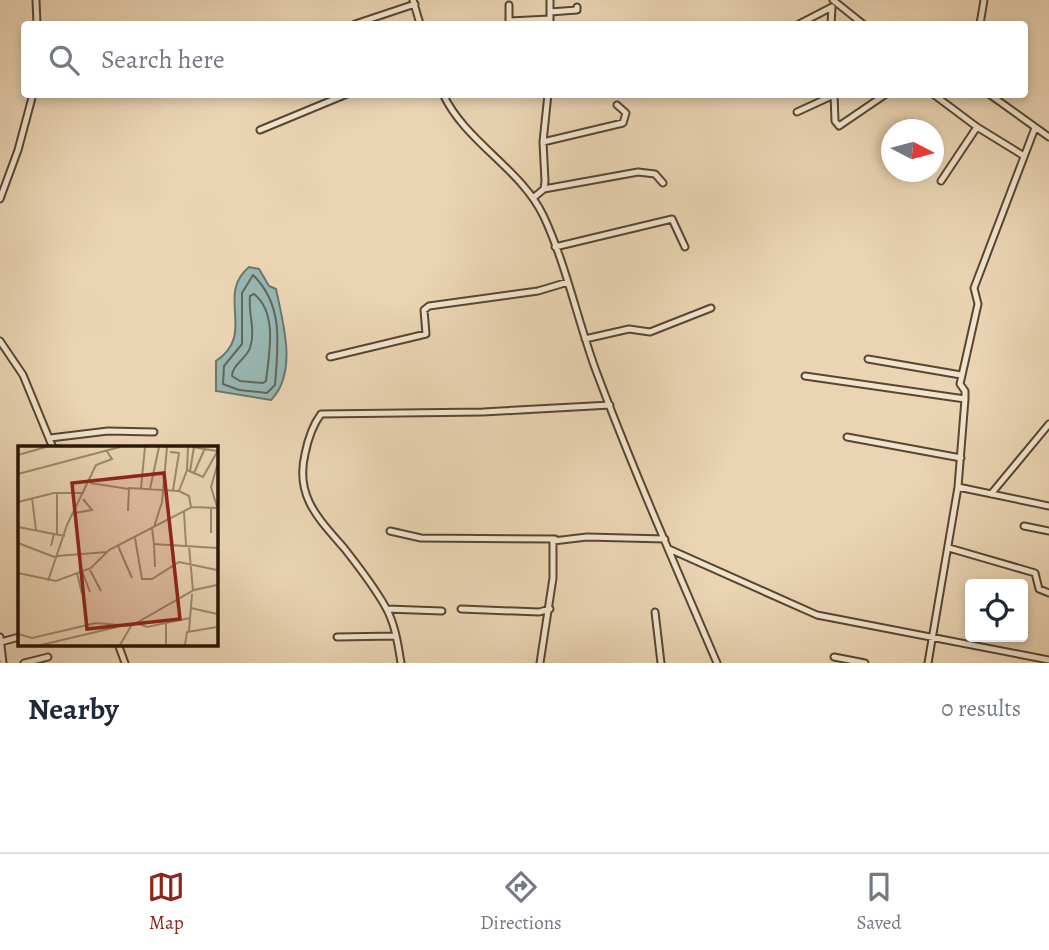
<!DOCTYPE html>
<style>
body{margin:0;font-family:Alegreya,serif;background:#f2f2f3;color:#1f2937}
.controls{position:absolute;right:21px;bottom:21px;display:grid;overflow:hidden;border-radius:7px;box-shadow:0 4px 10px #0003}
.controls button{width:63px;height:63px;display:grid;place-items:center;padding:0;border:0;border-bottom:2px solid #e0e1e3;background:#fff;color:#1f2937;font:35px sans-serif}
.compass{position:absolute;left:881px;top:119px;width:63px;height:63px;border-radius:50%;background:#fff;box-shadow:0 4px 10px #0003;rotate:96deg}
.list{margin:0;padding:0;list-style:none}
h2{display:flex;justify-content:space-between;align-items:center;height:91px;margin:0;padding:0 28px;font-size:30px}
h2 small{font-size:23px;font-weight:400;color:#747a83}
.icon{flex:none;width:38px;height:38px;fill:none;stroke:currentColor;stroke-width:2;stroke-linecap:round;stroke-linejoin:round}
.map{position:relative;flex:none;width:1049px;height:663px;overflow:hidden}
.search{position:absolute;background:#fff;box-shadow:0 4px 10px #0003;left:21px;right:21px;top:21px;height:77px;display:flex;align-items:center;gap:18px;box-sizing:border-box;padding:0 24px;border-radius:7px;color:#747a83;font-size:26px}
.sheet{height:189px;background:#fff}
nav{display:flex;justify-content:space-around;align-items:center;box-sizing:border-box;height:98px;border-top:2px solid #e0e1e3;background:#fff;font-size:19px;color:#747a83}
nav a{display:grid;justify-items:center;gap:4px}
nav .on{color:#8f2418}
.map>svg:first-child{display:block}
.water{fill:#98b7b2;stroke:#6b776c;stroke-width:2}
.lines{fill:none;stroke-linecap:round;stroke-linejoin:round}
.shore{stroke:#60665b;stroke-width:2}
.minor-casing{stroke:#584630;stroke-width:9}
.minor{stroke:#f1e3ce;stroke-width:5}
.inset-road{fill:none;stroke:#9c886d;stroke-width:2}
.view{fill:#8f2418;fill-opacity:0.15;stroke:#8f2418;stroke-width:3.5}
.inset-edge{fill:none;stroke:#281604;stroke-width:3.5}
</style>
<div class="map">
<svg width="1049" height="663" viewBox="0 0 1049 663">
<rect width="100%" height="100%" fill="#ead4b3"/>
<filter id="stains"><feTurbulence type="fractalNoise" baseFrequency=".00286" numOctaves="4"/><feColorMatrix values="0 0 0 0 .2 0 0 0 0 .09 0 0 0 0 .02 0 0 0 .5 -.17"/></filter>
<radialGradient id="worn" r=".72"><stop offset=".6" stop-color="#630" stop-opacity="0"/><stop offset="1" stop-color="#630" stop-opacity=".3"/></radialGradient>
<path class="water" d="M249 267 259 269 269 286 276 289C283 323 298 372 271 400L216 391V361C257 334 215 295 249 267Z"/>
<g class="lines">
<path class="shore" d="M253 275C284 305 278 345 275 385L267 393 239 390 223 384 224 366 242 344V293Z
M254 294C278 313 269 354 266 381L263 383 240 381 232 376C232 365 246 359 250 348 256 331 248 313 250 296Z"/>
<defs>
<path id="minor" d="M36 0 37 24
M413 0 420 24
M833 0 863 24
M509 5V21L550 19
M550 12 577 10V7
M355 24 415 4
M550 24V0
M799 24 832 7
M831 24 832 7
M980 24 984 0
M443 94C466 143 521 168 544 217 566 265 577 318 595 368 632 467 675 565 717 663
M834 94 835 121 839 126 886 94
M933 94 977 127 1024 156
M989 94 1049 137
M797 112 834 95
M260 130 347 94
M543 142 623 123 626 113 617 105
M941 181 977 127
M544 189 638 172 655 174 663 183
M533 198 544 189 545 181 543 142 548 94
M0 199 18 150 33 94
M555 247 672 219 685 247
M585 339 629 329 650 332 711 308
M0 341 23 375 53 448
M330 357 426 334 424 310 429 306 538 291 568 282
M868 359 961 375
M805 376 965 399 958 487 928 663
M965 399V391L960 384 978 304 974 288 1035 128
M847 437 961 458
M50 438 108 431 154 432
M958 487 1049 506
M991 494 1049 424
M1024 526 1049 531
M390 531 421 538 555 539
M949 548 1035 573 1039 589 1049 593
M669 549 817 615 1049 660
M387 609 442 611
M461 609 539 612 550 609
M655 612 661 663
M0 637 3 663
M337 637 396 636
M1 642 19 637
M118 644 125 663
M834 657 865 663
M24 663 48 657
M401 663C398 644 395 623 385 606 373 585 359 567 344 548 318 518 295 496 305 454 308 439 312 426 321 414L483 412 610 405
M540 663 553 578V541L587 537 665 539"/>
</defs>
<use href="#minor" class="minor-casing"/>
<use href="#minor" class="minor"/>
</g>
<g transform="translate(18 446)">
<rect width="200" height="200" fill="#ead4b3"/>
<path class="inset-road" d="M174 1 199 5M152 6 161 7 155 44M0 9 28 1M199 20 193 41 199 61M169 24 185 31 199 6M172 25 176 1M176 27 187 2M0 28 102 1M72 37 111 43M123 42 127 1M132 43 141 1M161 45 169 24 170 1M14 52 18 84M0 56 36 47H66M110 65 111 42 161 45 171 50 173 61M166 66 168 99M57 67 74 64 65 53M0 81 36 88M136 81 144 56 149 1M134 82 136 98 199 102M193 87V63M39 89V47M117 92 124 133H134L161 116 199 124M0 97 39 112M136 98 137 121M33 100 36 88 47 90M100 100 114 132M171 100 175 145M39 110 89 106M71 122 83 145M64 125 72 146M0 127 38 135 73 122 91 104 174 61 199 62M59 127 64 148M30 135 49 79 78 19 94 13 88 4M173 162 199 168M118 177 129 181 172 172M171 185 174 148M0 188 14 192 78 177 113 180 176 144 199 139M23 199 99 181M102 199 113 180M148 199V177M167 199 169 186 199 181"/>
<path class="view" d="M146 27 162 173 69 183 54 37Z"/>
<rect width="200" height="200" class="inset-edge"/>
</g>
<rect width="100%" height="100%" filter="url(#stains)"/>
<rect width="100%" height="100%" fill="url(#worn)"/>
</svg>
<div class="controls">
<button><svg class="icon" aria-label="locate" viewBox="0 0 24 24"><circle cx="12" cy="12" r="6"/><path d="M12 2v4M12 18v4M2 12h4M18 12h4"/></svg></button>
</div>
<svg class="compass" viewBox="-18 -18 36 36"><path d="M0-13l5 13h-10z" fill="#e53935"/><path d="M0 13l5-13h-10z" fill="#747a83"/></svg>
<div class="search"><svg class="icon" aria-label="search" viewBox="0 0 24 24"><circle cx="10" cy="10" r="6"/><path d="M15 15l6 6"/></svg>Search here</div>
</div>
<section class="sheet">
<h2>Nearby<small>0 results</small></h2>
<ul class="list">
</ul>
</section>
<nav>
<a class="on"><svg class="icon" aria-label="map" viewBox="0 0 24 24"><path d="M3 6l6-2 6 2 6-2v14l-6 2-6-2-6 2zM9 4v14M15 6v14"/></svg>Map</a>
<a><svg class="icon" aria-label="directions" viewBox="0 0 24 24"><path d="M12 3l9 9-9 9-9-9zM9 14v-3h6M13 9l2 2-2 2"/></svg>Directions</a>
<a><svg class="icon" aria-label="saved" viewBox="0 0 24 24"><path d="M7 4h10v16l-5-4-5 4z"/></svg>Saved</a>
</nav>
